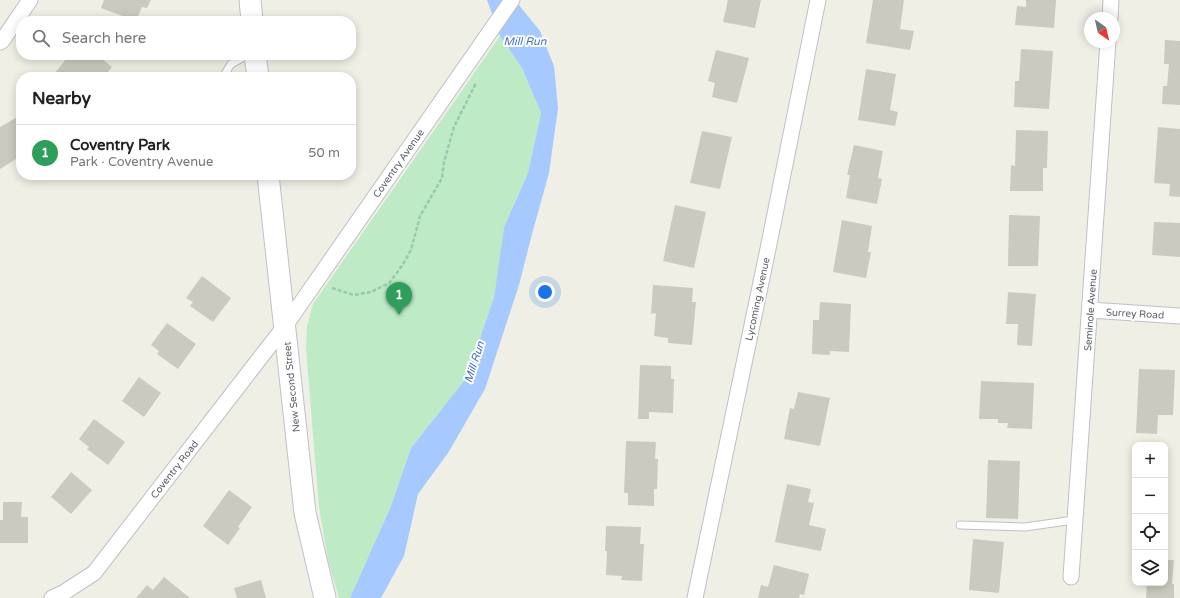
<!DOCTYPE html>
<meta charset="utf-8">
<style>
body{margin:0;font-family:"Varela Round",sans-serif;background:#f6f6f6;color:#222}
.controls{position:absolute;right:12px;bottom:12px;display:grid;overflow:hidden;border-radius:8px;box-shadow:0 2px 10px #0003}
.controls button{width:36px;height:36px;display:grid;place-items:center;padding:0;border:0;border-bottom:1px solid #e0e0e0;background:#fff;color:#222;font:20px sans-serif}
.compass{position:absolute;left:1084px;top:12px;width:36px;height:36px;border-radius:50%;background:#fff;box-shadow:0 2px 10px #0003;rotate:146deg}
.you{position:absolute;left:545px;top:292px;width:14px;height:14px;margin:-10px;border:3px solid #fff;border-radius:50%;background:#1a73e8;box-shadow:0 0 0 6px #1a73e833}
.badge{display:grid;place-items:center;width:26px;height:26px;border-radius:50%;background:#f95422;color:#fff;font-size:13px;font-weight:700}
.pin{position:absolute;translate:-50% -33px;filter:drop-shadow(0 1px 2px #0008)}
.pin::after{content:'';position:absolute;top:21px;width:14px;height:12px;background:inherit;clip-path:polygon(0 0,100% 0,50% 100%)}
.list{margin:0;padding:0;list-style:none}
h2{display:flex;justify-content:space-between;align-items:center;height:52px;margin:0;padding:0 16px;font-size:17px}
h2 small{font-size:13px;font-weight:400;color:#767676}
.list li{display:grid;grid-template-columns:26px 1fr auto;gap:12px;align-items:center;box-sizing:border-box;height:56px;padding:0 16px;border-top:1px solid #e0e0e0}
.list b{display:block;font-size:15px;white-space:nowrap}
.list p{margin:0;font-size:13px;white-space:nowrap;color:#767676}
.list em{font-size:13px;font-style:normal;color:#767676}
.icon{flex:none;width:22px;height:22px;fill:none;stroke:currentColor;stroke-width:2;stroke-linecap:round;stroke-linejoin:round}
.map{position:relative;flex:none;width:1180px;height:598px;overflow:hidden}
.search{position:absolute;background:#fff;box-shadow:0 2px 10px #0003;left:16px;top:16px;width:340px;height:44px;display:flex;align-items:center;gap:10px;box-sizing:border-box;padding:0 14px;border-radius:16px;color:#767676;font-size:15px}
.panel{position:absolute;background:#fff;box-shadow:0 2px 10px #0003;left:16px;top:72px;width:340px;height:108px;border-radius:16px}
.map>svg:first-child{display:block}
.green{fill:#bfeac6}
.water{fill:#a6caff}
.building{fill:#cbcac1}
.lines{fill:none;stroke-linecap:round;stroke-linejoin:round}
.lane-casing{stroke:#bec0c7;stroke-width:9}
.street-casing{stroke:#bec0c7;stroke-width:17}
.secondary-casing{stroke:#bfc1c9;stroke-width:23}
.path{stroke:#97cbae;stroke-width:2.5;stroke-dasharray:4 2;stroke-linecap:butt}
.lane{stroke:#fff;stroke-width:7}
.street{stroke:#fff;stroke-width:15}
.secondary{stroke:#fff;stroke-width:21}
.labels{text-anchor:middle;stroke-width:4;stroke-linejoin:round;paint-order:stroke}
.street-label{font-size:10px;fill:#5c5f67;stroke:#fff}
.water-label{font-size:11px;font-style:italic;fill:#3c6dce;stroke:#fff}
</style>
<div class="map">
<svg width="1180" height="598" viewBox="0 0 1180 598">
<rect width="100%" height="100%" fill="#f0efe5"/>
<path class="green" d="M500 36 522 68 541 113 528 173 504 227 494 297 467 377 411 448 391 506 350 598H339L328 560 319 507 306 349 307 326 313 304Z"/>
<path class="water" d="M487 0H515L540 31 554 66 558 108 549 173 532 234 519 285 485 389 448 453 418 494 404 556 381 598H350L391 506 411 448 467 377 494 297 504 227 528 173 541 113 522 68 500 36Z"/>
<path class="building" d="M104 0H151L147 8 142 7 136 21 101 8Z
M728 0H761L755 28 723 22Z
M873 0H904L900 29 914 31 910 50 866 43Z
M1026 0H1056L1054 28 1015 25 1017 6 1026 7Z
M1165 40 1180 41V105L1162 104 1163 86H1167L1169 64H1164Z
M1021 49 1053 51 1049 109 1014 107 1015 81H1019Z
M716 50 749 58 737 103 712 97 715 83 708 81Z
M69 55H97L112 67 104 77H63L56 72Z
M866 69 896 74 890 110 898 112 895 126 858 120Z
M21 115V164L20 165 16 159 0 169V127Z
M1158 127 1180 129V197L1169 196 1170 184 1154 183Z
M1016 130 1048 131 1047 168H1043V191H1010L1011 165 1015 166Z
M702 131 732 137 720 189 690 183Z
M854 145 883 151 878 178 882 179 877 204 846 198 850 175H847Z
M675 205 706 212 694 268 663 261Z
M1009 215 1040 216 1038 266H1008Z
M842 220 872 226 868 252H871L866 278 833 272Z
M1154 222 1180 223V257L1152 255Z
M202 276 231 298 213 322 190 306 193 302 186 298Z
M653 285 693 288 692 302H696L692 345 668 343V338L654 336 656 313 651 314Z
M1008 292 1036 294 1032 346 1017 345 1018 324H1006Z
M820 302 851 304 849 352 830 351V355L812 354 813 320H819Z
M167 323 196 344 178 369 157 354 159 351 151 345Z
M640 365 671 366V379H674L673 413 649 412V419H638Z
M1139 369 1175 370 1173 415H1158L1157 434 1136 433Z
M139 377 161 393 144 417 122 401Z
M981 381 1034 383 1032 429 1007 428 1008 423H998V419H979Z
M798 392 830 398 820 446 784 439 790 408 794 409Z
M94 419 125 442 108 465 87 449 89 447 79 439Z
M626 441 656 442 655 459H658L657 489H654V506L628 505V493H624Z
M988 460 1020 461 1018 519 986 518Z
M71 472 92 490 71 514 51 497Z
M1165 478 1168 479 1166 500H1165Z
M787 484 811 489 808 502 814 503 809 525 826 529 821 551 775 542Z
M229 490 252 507 238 527 240 528 228 545 203 526Z
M3 502H22L21 517H28V543H0V520H3Z
M1134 511H1135V527H1133Z
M606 526 641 527 640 544H644L642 581 621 580 622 576 606 575 607 551H605Z
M973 539 1004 542 999 593 969 590Z
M1165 560H1174L1172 584H1174V598H1146L1147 583H1165Z
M774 565 809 574 804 595 800 594 799 598H758L761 585 768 587Z
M164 577 190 598H136L147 585 153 590Z
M261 580 266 598H237L234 588Z"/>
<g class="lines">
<defs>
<path id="lane" d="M223 77 231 64 248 55
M960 525 1025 527 1074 520"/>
<path id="street" d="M1110 18 1111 0
M0 42 2 41 30 0
M1090 310 1180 316
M1071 577 1108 42
M52 598 63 593 94 573 267 349 285 326 512 0
M695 598 769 244 818 0"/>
<path id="secondary" d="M250 0 252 21
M255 55 258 77
M268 175 305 513 325 598"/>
</defs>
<use href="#lane" class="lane-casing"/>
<use href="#street" class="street-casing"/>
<use href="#secondary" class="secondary-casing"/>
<path class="path" d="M332 288 354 295 371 292 389 283 402 266 411 250 420 216 442 178 444 162 454 127 476 83"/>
<use href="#lane" class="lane"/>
<use href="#street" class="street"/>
<use href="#secondary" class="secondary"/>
</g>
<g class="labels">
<g class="street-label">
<text transform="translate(398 163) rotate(-55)" y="4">Coventry Avenue</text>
<text transform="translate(757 299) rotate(-78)" y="4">Lycoming Avenue</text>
<text transform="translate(1090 310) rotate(-86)" y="4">Seminole Avenue</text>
<text transform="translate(1135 313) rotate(3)" y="4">Surrey Road</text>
<text transform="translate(291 387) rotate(-96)" y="4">New Second Street</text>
<text transform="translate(174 469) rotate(-52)" y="4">Coventry Road</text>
</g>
<g class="water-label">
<text x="525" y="45">Mill Run</text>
<text transform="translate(474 362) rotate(-72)" y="4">Mill Run</text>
</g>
</g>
</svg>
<div class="controls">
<button>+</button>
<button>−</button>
<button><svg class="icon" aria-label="locate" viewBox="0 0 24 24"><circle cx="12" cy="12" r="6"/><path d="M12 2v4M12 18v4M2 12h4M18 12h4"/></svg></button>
<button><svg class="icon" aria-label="layers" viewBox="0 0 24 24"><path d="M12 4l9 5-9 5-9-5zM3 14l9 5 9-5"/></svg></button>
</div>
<svg class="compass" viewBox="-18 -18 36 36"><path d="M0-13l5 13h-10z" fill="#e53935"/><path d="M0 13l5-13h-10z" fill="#767676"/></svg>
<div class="you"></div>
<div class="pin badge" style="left:399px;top:315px;background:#2e9e5b">1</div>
<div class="search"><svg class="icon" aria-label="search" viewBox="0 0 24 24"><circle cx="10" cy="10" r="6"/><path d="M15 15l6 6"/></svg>Search here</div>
<section class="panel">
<h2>Nearby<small></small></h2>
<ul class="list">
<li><span class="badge" style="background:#2e9e5b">1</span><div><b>Coventry Park</b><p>Park · Coventry Avenue</p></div><em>50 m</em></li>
</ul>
</section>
</div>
